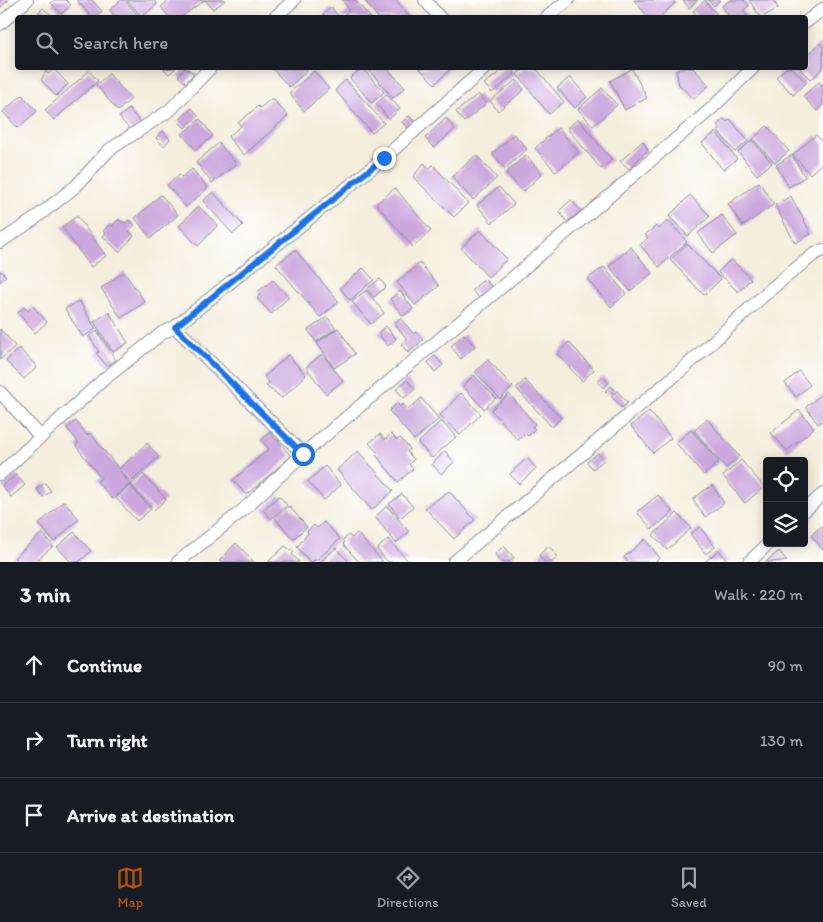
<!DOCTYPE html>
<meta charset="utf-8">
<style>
body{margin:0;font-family:Itim,sans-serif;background:#20242c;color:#f1f3f6}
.controls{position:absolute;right:15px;bottom:15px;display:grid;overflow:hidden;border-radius:5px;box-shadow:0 2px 12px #0003}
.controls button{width:45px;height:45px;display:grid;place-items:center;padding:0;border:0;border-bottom:1px solid #363941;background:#171b24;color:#f1f3f6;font:25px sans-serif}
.stop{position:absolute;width:15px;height:15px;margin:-11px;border:4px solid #1a73e8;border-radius:50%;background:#fff}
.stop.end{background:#1a73e8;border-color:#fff;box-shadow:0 1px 5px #0008}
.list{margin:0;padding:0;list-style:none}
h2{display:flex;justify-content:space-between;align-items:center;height:65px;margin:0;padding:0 20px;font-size:21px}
h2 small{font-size:16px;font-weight:400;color:#9ea1a6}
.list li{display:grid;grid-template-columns:32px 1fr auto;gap:15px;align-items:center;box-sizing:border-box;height:75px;padding:0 20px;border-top:1px solid #363941}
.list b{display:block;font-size:19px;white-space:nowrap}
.list em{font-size:16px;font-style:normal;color:#9ea1a6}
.icon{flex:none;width:28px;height:28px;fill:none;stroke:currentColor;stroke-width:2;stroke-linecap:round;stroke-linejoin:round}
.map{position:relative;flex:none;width:823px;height:562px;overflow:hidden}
.search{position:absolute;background:#171b24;box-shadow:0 2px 12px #0003;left:15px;right:15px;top:15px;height:55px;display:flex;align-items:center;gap:12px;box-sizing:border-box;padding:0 18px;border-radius:5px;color:#9ea1a6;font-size:19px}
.sheet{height:290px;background:#171b24}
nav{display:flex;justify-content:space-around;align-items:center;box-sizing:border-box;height:70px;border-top:1px solid #363941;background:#171b24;font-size:14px;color:#9ea1a6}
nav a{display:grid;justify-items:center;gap:2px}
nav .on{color:#b45309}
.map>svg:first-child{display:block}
.building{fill:#cba8de}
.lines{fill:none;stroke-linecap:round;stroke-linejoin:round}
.street-casing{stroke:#888e9d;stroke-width:14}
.street{stroke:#fff;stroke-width:12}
.route{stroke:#1a73e8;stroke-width:6}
</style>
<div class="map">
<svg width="823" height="562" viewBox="0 0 823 562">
<rect width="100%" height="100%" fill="#fff"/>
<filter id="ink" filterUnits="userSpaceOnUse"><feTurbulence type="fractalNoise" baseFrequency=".02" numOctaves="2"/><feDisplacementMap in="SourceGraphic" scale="10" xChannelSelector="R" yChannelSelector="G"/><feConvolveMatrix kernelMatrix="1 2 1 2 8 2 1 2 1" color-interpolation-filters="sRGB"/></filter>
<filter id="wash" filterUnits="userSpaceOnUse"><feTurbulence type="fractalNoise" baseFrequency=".0096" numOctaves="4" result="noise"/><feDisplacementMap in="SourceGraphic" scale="20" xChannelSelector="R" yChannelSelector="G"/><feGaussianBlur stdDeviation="1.12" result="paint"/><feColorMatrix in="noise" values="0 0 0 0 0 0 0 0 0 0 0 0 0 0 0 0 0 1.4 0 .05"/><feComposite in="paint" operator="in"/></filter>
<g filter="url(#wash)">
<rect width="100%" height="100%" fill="#f5eedc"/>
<g id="blocks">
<path class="building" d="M0 0H9L0 8Z
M54 0H66L71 5 61 14 51 3Z
M77 0H92L102 11 92 18Z
M121 0H125L140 18H116L110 10Z
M127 0H153L157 4 142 17Z
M169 0H226L213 9 205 0 180 18H170L161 7Z
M342 0H355L371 18H341L349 10Z
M364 0H396L410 18H378Z
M634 0H673L675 3 659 18H649Z
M683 0H698L689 8Z
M705 0 720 18H699L693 11Z
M708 0H720L714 6Z
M730 0H744L749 6 743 10 749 18H730L722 6Z
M749 0H773L778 8 761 18Z
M331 7 340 18H325L323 15Z
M43 8 51 15 49 18H37L35 16Z
M820 43 823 47V68L811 80 799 68H806V57Z
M163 68H176L169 74Z
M185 68 194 73 186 83 178 76Z
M272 68H304L307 71 289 87Z
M362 68 384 92 372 103 350 78Z
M367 68H387L405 88 393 98Z
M419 68H452L435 84Z
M505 68H510L515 74 492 93 484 84Z
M525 68H536L564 102 549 114 517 74Z
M679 68H693L709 85 694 99 679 85 676 70Z
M786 68H793L806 83 793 95 776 77Z
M54 69 68 84 56 96 41 80 46 71 48 74Z
M632 69 647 98 625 110 610 81Z
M89 71 98 81 54 120 45 110Z
M314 71 329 89 304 111 289 93Z
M109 74 131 99 118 111 96 85Z
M570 77 587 97 575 108 557 88Z
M346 80 384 123 372 133 335 90Z
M516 80 524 90 498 111 490 101Z
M819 82 823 86V105L817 111 803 96Z
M602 88 617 105 593 126 578 109Z
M387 94 400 109 389 119 376 104Z
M478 94 486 104 464 122 456 112Z
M22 95 37 111 18 128 3 112Z
M272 98 288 116 244 155 228 137 241 126 238 123 258 106 260 108Z
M192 108 198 116 185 128 178 121Z
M129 109 142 124 132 132 119 117Z
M409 116 416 123 409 129 402 122Z
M446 118 455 129 434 148 425 138Z
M200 119 213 136 196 150 182 134Z
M578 119 612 160 601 169 567 128Z
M724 119 727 122 730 119 748 141 735 152 718 131 721 129 717 125Z
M767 126 789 151 775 163 753 139Z
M558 128 579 152 556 172 535 148Z
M163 131 170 139 164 146 156 138Z
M716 132 737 159 723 170 702 143Z
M514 134 527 149 505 169 492 154Z
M816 135 823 143V162L810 174 793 155Z
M752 140 772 163 757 175 738 152Z
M643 141 648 150 629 169 620 161Z
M219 143 236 164 212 183 196 162Z
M476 155 497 178 473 200 452 177Z
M526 155 542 174 523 192 506 173Z
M792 155 805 177 789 187 776 165Z
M424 163 429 169 433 165 468 203 454 217 413 177Z
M192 169 208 188 186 207 167 185 179 175 182 177Z
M759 182 774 204 743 226 728 204Z
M499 187 514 204 492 223 477 205Z
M395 188 431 231 413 247 376 204Z
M213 192 243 225 233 234 203 201Z
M161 195 178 215 151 238 135 218Z
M690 195 710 216 688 236 669 216Z
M791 196 811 234 795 243 775 205Z
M571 200 581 211 567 222 559 211Z
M198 206 218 225 198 246 179 226Z
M722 215 737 235 713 253 698 233Z
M77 216 106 256 91 267 62 227Z
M118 220 126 223 129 220 135 225 129 231 134 236 119 252 103 236 106 233 103 231 110 224 112 226Z
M668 220 687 242 659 267 640 245 648 238 645 235 656 226 659 229Z
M480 230 507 259 488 277 461 248Z
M687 244 721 279 704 295 670 260Z
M631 247 652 273 630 291 609 266Z
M295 250 339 302 320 317 276 265Z
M731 259 751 279 738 292 718 272Z
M420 263 439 286 415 305 397 282Z
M604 267 626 294 611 307 587 279Z
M363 268 374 280 350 300 340 288Z
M0 270 6 276 0 282Z
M124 272 145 302 121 318 101 288Z
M380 279 386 287 374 297 367 289Z
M484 279 492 287 479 298 472 290Z
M273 280 289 297 271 314 257 298 260 295 257 292Z
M366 290 384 313 371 324 352 302Z
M400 291 413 309 403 316 390 299Z
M79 301 96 329 83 337 65 309Z
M33 306 47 322 35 333 18 313 24 307 28 311Z
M109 312 128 343 113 352 94 322Z
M327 317 336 329 316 342 308 330Z
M400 318 414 334 416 332 423 340 408 353 401 344 407 339 394 323Z
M386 326 396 339 388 346 378 333Z
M338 328 355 354 334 368 317 343Z
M0 329 15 346 0 360Z
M97 331 116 360 107 366 96 353 99 352 89 336Z
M464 334 475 346 461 359 451 346Z
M569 342 594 370 582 381 557 354Z
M19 348 37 367 24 379 6 361Z
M322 354 343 381 326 394 306 367Z
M288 355 306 375 282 398 266 386 269 383 264 377Z
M435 356 443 365 435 372 428 362Z
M488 360 513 387 500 399 475 372Z
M799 371 810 385 796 397 785 383Z
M474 375 496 398 484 409 463 386Z
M603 377 609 383 603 388 597 381Z
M407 380 415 389 404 398 396 389Z
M525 380 561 418 552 427 516 388Z
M611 386 615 390 610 395 605 391Z
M617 391 628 403 622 408 611 396Z
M461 393 481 414 460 435 440 415Z
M823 393V420L818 424 806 407Z
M509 394 535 424 532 427 535 429 528 436 525 433 518 440 491 410Z
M421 398 439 419 414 440 389 411 397 403 400 407 403 404 408 410Z
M799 410 814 428 787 451 771 433Z
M649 411 671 438 653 453 631 426Z
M707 419 739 456 726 468 694 431Z
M76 421 87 435 90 433 119 469 147 443 159 457 131 482 120 471 130 484 112 499 97 481 101 478 76 446 79 443 67 428Z
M441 421 456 437 432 458 418 443Z
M691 430 719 462 704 475 676 443Z
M270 432 291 456 246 495 233 480 269 449 261 440Z
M380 434 385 440 391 434 397 440 400 438 410 449 407 452 414 459 409 464 413 469 398 482 376 455 378 453 369 443Z
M358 451 393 491 372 510 337 470Z
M445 451 454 462 441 474 432 464Z
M598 453 604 460 593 469 587 462Z
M527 458 536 468 519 484 510 474Z
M741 460 764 487 745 503 723 476Z
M325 466 341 485 324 500 308 481Z
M143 474 166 499 154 510 131 485Z
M16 475 25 485 11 497 2 486Z
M45 483 51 491 43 497 37 489Z
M130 485 151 509 137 521 116 498Z
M712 485 724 503 705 517 693 499Z
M449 491 475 520 454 539 425 508Z
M402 494 413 507 400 518 389 504Z
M658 495 673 512 652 529 637 512Z
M279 496 287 505 271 519 263 510Z
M64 501 79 519 54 542 39 524Z
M289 506 307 527 293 539 275 518Z
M387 506 409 532 396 543 375 517Z
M677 513 691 528 667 550 653 535Z
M324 522 340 539 318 559 310 562 297 547 308 533 307 531 314 525 317 528Z
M823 525V550L811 535Z
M700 527 715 547 706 554 690 534Z
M74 532 91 551 79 562H71L57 547Z
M42 533 53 546 35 562H18L14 558Z
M357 533 383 562H359L343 544 345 542 343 540 349 535 352 538Z
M388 539 409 562H388L377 549Z
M645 539 660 558 655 562H628L624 557Z
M236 543 254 562H220L219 561Z
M285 546 294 552 292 554 299 562H268Z
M504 546 514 558 509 562H501L495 554Z
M549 546 558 557 552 562H544L539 555Z
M336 548 349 562H320Z
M719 550 728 562H707L706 561Z
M779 551 787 561 766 562Z"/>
</g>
</g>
<g filter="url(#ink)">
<use href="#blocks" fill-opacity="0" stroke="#888e9d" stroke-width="1"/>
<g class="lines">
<defs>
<path id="street" d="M425 0 440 18
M274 18 294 0
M546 18 568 0
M806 22 823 9
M0 24 27 0
M0 242 33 220 76 186 109 150 170 110 210 68
M175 327 384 158 485 68
M0 392 41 437
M0 474 103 380 162 333 175 327 303 454
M804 511 823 494
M178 562 242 511 303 454 593 210 711 109 753 68
M454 562 684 368 772 288 813 255 823 250
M749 562 769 543"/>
</defs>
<use href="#street" class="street-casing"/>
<use href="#street" class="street"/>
</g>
</g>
<g class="lines" filter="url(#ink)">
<path class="route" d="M303 454 175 327 384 158"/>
</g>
</svg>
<div class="controls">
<button><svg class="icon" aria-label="locate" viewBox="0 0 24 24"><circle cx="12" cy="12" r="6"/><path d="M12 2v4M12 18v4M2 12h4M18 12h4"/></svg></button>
<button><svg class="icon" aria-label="layers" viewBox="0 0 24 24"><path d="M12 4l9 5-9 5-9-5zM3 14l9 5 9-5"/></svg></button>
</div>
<div class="stop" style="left:303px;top:454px"></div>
<div class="stop end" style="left:384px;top:158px"></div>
<div class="search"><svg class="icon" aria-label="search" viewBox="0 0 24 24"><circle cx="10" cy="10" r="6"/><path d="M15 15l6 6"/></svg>Search here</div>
</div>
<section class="sheet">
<h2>3 min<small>Walk · 220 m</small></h2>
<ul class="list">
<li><svg class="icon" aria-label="ahead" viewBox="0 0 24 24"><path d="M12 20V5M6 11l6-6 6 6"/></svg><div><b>Continue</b></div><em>90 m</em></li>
<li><svg class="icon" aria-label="right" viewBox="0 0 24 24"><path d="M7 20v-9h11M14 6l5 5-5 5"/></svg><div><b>Turn right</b></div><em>130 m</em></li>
<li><svg class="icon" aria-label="arrive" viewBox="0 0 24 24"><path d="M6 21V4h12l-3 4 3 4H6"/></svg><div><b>Arrive at destination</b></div></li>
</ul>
</section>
<nav>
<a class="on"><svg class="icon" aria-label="map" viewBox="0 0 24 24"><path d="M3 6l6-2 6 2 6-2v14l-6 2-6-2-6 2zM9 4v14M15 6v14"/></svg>Map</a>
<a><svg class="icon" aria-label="directions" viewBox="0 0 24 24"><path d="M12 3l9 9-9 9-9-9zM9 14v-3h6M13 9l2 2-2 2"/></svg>Directions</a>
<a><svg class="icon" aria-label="saved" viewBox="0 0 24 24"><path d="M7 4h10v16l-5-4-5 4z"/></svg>Saved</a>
</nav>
